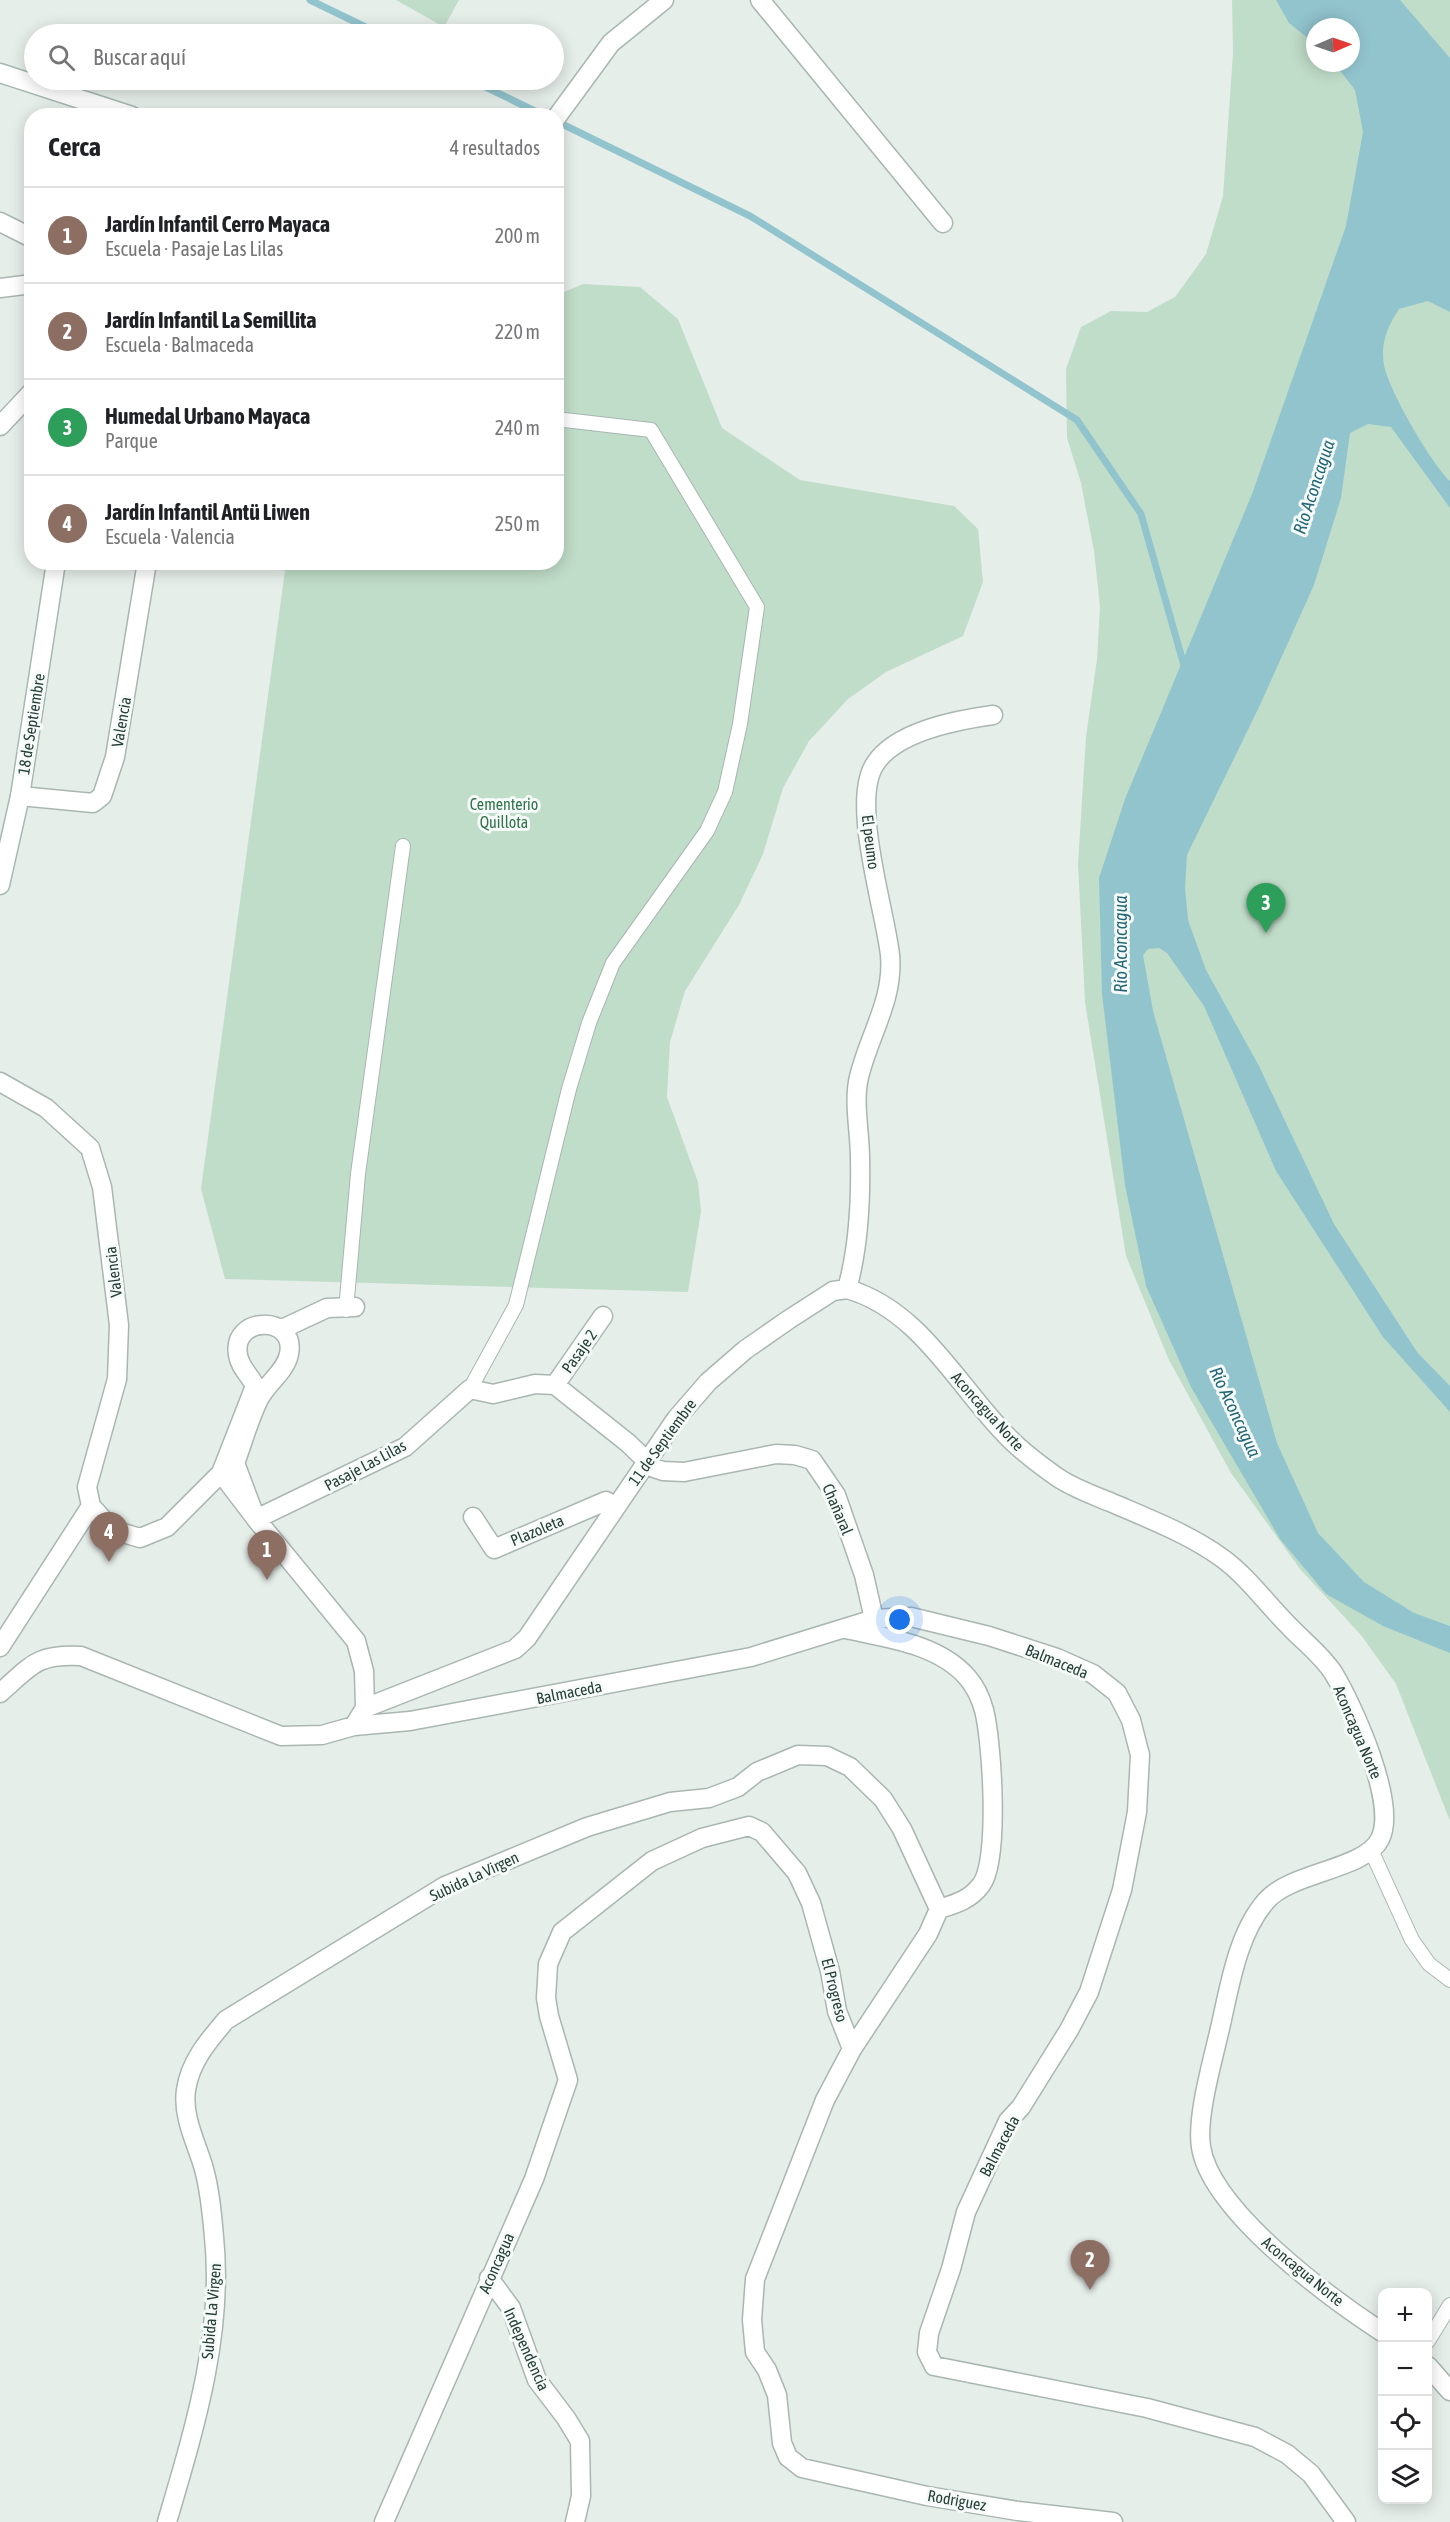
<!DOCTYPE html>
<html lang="es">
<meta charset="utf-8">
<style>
body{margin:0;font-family:"Asap Condensed",sans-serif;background:#f6f6f6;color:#202124}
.controls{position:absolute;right:18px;bottom:18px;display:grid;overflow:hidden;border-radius:12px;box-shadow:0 3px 15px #0003}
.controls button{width:54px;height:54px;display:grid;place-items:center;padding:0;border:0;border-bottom:2px solid #e0e0e0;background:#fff;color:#202124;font:30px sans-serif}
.compass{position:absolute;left:1306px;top:18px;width:54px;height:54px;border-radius:50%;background:#fff;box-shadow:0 3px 15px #0003;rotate:88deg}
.you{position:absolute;left:900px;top:1620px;width:21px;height:21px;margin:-15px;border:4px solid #fff;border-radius:50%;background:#1a73e8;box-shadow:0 0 0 9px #1a73e833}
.badge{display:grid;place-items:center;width:39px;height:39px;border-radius:50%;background:#b45309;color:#fff;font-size:20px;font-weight:700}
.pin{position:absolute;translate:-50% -50px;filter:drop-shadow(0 2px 3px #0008)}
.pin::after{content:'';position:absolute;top:32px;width:21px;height:18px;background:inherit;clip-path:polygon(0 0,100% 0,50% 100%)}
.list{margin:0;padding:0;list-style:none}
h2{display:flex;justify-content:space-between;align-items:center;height:78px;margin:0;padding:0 24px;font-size:26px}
h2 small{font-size:20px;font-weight:400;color:#757577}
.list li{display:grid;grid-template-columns:39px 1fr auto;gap:18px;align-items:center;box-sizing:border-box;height:96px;padding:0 24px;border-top:2px solid #e0e0e0}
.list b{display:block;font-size:22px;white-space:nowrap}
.list p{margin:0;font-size:20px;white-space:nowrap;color:#757577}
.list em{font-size:20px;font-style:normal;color:#757577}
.icon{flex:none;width:33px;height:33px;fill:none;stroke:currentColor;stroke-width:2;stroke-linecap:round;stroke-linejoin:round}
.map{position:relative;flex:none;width:1450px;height:2522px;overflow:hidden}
.search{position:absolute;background:#fff;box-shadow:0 3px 15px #0003;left:24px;top:24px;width:540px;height:66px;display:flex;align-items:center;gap:15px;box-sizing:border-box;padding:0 21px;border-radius:33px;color:#757577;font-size:22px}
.panel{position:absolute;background:#fff;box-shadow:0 3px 15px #0003;left:24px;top:108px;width:540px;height:462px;border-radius:24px}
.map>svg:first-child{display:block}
.green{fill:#c0ddc9;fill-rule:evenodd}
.water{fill:#92c4ce}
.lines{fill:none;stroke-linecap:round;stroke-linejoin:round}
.stream{stroke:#92c4ce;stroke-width:7}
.lane-casing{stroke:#a9b6b1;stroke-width:16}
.street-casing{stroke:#a9b6b1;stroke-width:21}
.secondary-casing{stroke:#a5b9b2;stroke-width:21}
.lane{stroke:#fff;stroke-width:14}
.street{stroke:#fff;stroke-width:18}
.secondary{stroke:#fff;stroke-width:18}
.labels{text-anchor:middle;stroke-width:6;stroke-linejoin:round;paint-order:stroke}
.street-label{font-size:16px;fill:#263f39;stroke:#f6faf8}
.park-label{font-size:16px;fill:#32734d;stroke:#f6faf8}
.water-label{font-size:18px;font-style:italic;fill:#236777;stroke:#f6faf8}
</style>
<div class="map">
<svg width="1450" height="2522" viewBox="0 0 1450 2522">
<rect width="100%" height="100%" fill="#e6eeea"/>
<path class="green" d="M396 0H459L444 27Z
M1232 0H1450V1821L1396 1684 1361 1635 1300 1569 1231 1473 1169 1360 1126 1256 1085 1002 1078 864 1086 737 1097 659 1100 607 1094 551 1081 483 1067 438 1066 369 1081 327 1111 311 1147 312 1175 297 1206 254 1223 196 1233 53ZM1315 27H1351V63H1315Z
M583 284 640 287 678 319 722 428 800 480 954 506 978 529 983 582 963 636 886 672 848 699 809 741 783 788 763 854 739 905 685 991 670 1042 667 1097 698 1182 701 1211 688 1292 225 1279 201 1189 286 563 556 562 557 295Z"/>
<path class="water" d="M1276 0H1400L1450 58V312L1428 301 1399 309C1388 326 1380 343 1384 365 1389 391 1431 463 1450 481V508L1391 427 1368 424 1350 433 1341 498 1314 585 1260 705 1187 855 1185 888 1188 920 1206 970 1259 1066 1334 1224 1417 1352 1450 1386V1412L1383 1337 1276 1171 1204 1006 1167 953 1159 948 1148 949 1143 955 1153 1011 1277 1443 1318 1533 1364 1582 1414 1613 1450 1626V1653L1383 1626 1326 1594 1280 1539 1191 1387 1146 1286 1125 1185 1102 994 1099 878 1125 799 1252 494 1346 226 1363 132 1355 90 1334 63H1351V27H1315V44L1289 23Z"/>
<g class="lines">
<path class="stream" d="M310 0 380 34
M471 80 545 116
M556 121 750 216 1077 420 1141 514 1185 669"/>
<defs>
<path id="lane" d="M346 1310 358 1174 403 846
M470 1389 516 1305 569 1089 589 1023 613 963 707 831 725 792 740 724 757 607 651 430 556 419
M1371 1850 1412 1940 1429 1964 1450 1980
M1428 2341 1450 2305"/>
<path id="street" d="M760 0 943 223
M556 118 611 43 664 0
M0 222 32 238
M0 288 32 284
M0 426 32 392
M20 796 93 803 102 796 115 757 147 562
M0 1082 46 1108 90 1148 102 1187 119 1325 117 1379 87 1487 91 1506 113 1530 140 1538 167 1527 221 1473
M847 1289C919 1309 957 1385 1006 1435 1021 1451 1040 1465 1057 1477 1073 1488 1093 1495 1110 1502 1147 1518 1189 1534 1222 1558 1247 1576 1267 1604 1289 1626 1303 1641 1323 1656 1334 1674 1353 1706 1398 1804 1380 1839 1365 1870 1290 1872 1266 1901 1238 1933 1230 1984 1221 2024 1214 2056 1196 2116 1201 2147 1211 2211 1330 2298 1382 2332
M282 1329 327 1308 355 1307
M555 1385 603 1316
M473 1517 494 1549 606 1501 615 1506
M846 1629C887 1638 938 1644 967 1677 975 1686 981 1699 984 1710 992 1741 1000 1861 981 1885 970 1900 955 1904 939 1909
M0 1647 91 1506
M0 1693C32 1665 36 1654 81 1656L281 1736 322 1735 354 1726 410 1721 751 1657 874 1619 911 1617 989 1636 1057 1658 1093 1674 1117 1693 1131 1720 1140 1755 1137 1812 1122 1890 1089 1992 1069 2030 1021 2107 1008 2121 966 2212 951 2269 929 2333 927 2352 934 2366 1147 2408 1255 2437 1287 2454 1311 2474 1346 2522
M365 1708 515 1649 527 1638 676 1419 708 1382 745 1350 788 1320 833 1291 847 1289C859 1246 861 1202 860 1158 860 1132 853 1102 859 1077 869 1035 894 1000 890 955 885 909 850 802 875 764 896 731 957 720 993 715
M354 1726 365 1708 364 1671 356 1641 256 1519 235 1463C243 1442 249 1419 259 1399 267 1383 286 1371 289 1354 297 1315 231 1315 238 1355 240 1368 250 1375 255 1386L221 1473 256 1519 405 1447 470 1389 493 1394 535 1384 555 1385 628 1443 654 1468 663 1471 684 1472 776 1454 795 1455 812 1460 836 1495 864 1575 874 1619
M489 2278 511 2308 537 2380 566 2418 580 2441 581 2496 575 2522
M1428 2366 1450 2391
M167 2522C194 2430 224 2334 214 2237 212 2214 210 2191 204 2169 197 2144 182 2117 186 2090 190 2062 208 2041 226 2020L445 1886 587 1827 670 1802 709 1798 738 1787 757 1772 798 1755 827 1756 850 1767 883 1799 902 1829 939 1909 928 1934 852 2049 825 2100 755 2279 752 2320 755 2352 767 2370 777 2395 782 2443 788 2457 802 2468 927 2496 1018 2511 1113 2522
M384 2522 534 2179 568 2080 549 2016 546 1998 548 1964 562 1932 652 1861 702 1838 749 1826 762 1832 797 1873 811 1903 830 1971 837 2011 852 2049"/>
<path id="secondary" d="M0 73 132 116
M0 885 20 796 56 562"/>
</defs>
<use href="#lane" class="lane-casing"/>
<use href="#street" class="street-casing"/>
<use href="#secondary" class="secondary-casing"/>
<use href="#lane" class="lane"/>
<use href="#street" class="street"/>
<use href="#secondary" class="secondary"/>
</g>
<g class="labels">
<g class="street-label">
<text transform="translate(121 722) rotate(-80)" y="6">Valencia</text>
<text transform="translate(31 724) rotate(-81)" y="6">18 de Septiembre</text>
<text transform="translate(871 842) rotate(83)" y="6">El peumo</text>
<text transform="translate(113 1272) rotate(-97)" y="6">Valencia</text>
<text transform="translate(579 1351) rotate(-55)" y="6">Pasaje 2</text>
<text transform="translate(988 1411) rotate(48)" y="6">Aconcagua Norte</text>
<text transform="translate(662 1442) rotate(-54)" y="6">11 de Septiembre</text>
<text transform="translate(365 1465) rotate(-28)" y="6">Pasaje Las Lilas</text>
<text transform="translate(838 1509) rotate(67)" y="6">Chañaral</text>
<text transform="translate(537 1530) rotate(-23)" y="6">Plazoleta</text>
<text transform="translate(1057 1661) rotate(22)" y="6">Balmaceda</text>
<text transform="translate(569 1692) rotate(-11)" y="6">Balmaceda</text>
<text transform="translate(1358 1732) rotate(67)" y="6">Aconcagua Norte</text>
<text transform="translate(474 1876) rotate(-25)" y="6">Subida La Virgen</text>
<text transform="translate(835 1990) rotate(76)" y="6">El Progreso</text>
<text transform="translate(999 2146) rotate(-62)" y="6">Balmaceda</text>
<text transform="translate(496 2263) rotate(-66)" y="6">Aconcagua</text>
<text transform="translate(1303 2271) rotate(39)" y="6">Aconcagua Norte</text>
<text transform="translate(211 2311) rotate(-85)" y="6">Subida La Virgen</text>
<text transform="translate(527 2349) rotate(66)" y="6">Independencia</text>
<text transform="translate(957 2500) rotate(10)" y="6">Rodriguez</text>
</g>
<g class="park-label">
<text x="504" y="810">Cementerio<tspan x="504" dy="18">Quillota</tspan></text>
</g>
<g class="water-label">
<text transform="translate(1314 487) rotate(-72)" y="6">Río Aconcagua</text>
<text transform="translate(1121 944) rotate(-90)" y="6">Río Aconcagua</text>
<text transform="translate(1235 1412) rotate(65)" y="6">Río Aconcagua</text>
</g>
</g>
</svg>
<div class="controls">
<button>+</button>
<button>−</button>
<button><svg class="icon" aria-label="locate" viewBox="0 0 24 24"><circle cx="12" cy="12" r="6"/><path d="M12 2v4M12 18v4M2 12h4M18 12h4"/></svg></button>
<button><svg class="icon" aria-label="layers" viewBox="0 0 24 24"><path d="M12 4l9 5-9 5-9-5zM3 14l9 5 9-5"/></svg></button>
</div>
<svg class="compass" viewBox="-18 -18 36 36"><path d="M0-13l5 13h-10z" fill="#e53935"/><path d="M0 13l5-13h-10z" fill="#757577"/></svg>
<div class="you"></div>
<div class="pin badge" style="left:267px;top:1580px;background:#8d6e63">1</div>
<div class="pin badge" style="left:1090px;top:2290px;background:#8d6e63">2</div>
<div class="pin badge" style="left:1266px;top:933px;background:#2e9e5b">3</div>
<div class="pin badge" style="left:109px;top:1562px;background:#8d6e63">4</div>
<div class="search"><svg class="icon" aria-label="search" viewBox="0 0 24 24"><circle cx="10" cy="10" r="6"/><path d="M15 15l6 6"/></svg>Buscar aquí</div>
<section class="panel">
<h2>Cerca<small>4 resultados</small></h2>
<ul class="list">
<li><span class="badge" style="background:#8d6e63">1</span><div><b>Jardín Infantil Cerro Mayaca</b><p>Escuela · Pasaje Las Lilas</p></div><em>200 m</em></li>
<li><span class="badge" style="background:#8d6e63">2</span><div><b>Jardín Infantil La Semillita</b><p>Escuela · Balmaceda</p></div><em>220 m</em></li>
<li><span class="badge" style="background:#2e9e5b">3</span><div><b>Humedal Urbano Mayaca</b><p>Parque</p></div><em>240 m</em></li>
<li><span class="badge" style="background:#8d6e63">4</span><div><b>Jardín Infantil Antü Liwen</b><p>Escuela · Valencia</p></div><em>250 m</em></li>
</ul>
</section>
</div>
